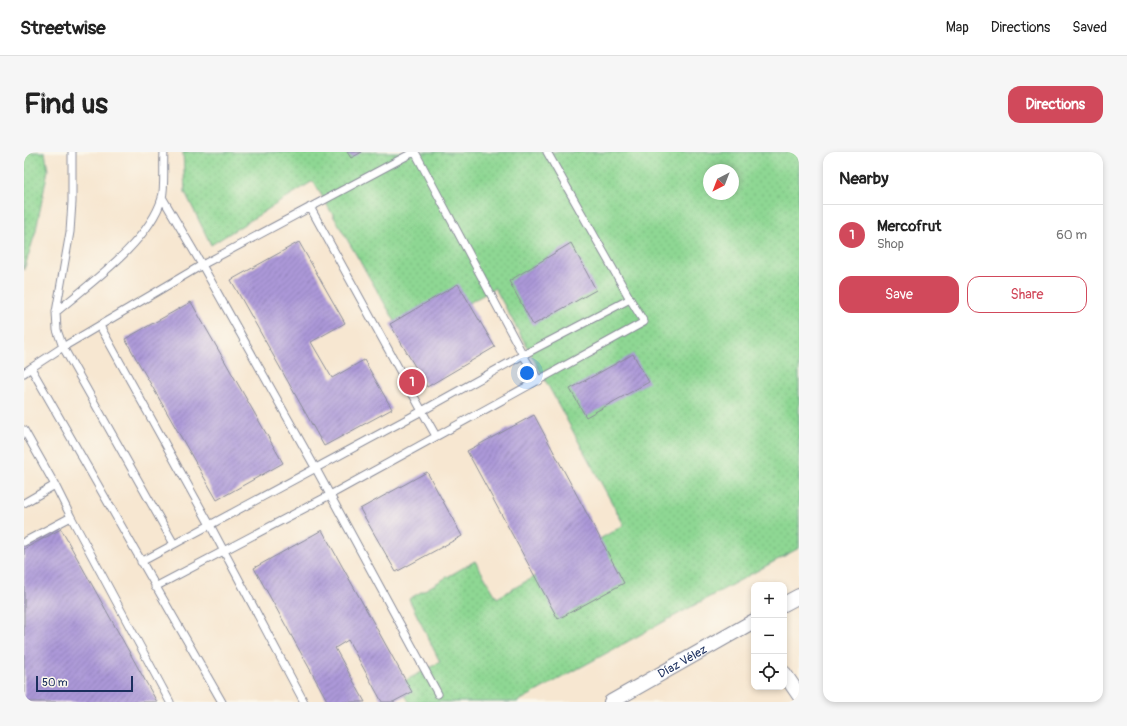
<!DOCTYPE html>
<meta charset="utf-8">
<style>
body{margin:0;font-family:Pangolin,sans-serif;background:#f6f6f6;color:#222}
.controls{position:absolute;right:12px;bottom:12px;display:grid;overflow:hidden;border-radius:8px;box-shadow:0 2px 6px #0003}
.controls button{width:36px;height:36px;display:grid;place-items:center;padding:0;border:0;border-bottom:1px solid #e0e0e0;background:#fff;color:#222;font:20px sans-serif}
.compass{position:absolute;left:679px;top:12px;width:36px;height:36px;border-radius:50%;background:#fff;box-shadow:0 2px 6px #0003;rotate:222deg}
.scale{position:absolute;left:12px;bottom:10px;width:97px;box-sizing:border-box;padding-left:4px;border:2px solid #1b2f5e;border-top:0;font-size:11px;line-height:14px;white-space:nowrap;color:#1b2f5e;-webkit-text-stroke:3px #fbf7ec;paint-order:stroke}
.you{position:absolute;left:503px;top:221px;width:14px;height:14px;margin:-10px;border:3px solid #fff;border-radius:50%;background:#1a73e8;box-shadow:0 0 0 6px #1a73e833}
.badge{display:grid;place-items:center;width:26px;height:26px;border-radius:50%;background:#d1495b;color:#fff;font-size:13px;font-weight:700}
.pin{position:absolute;translate:-50% -50%;border:2px solid #fff;box-shadow:0 1px 4px #0006}
.list{margin:0;padding:0;list-style:none}
h2{display:flex;justify-content:space-between;align-items:center;height:52px;margin:0;padding:0 16px;font-size:17px}
h2 small{font-size:13px;font-weight:400;color:#767676}
.list li{display:grid;grid-template-columns:26px 1fr auto;gap:12px;align-items:center;box-sizing:border-box;height:60px;padding:0 16px;border-top:1px solid #e0e0e0}
.list b{display:block;font-size:15px;white-space:nowrap}
.list p{margin:0;font-size:13px;white-space:nowrap;color:#767676}
.list em{font-size:13px;font-style:normal;color:#767676}
.actions{display:flex;gap:8px;padding:12px 16px}
.actions a{flex:1;padding:9px 0;border:1px solid #d1495b;border-radius:12px;text-align:center;font-size:14px;color:#d1495b}
.actions .main{background:#d1495b;color:#fff}
.icon{flex:none;width:22px;height:22px;fill:none;stroke:currentColor;stroke-width:2;stroke-linecap:round;stroke-linejoin:round}
.map{position:relative;flex:none;width:775px;height:550px;overflow:hidden;border-radius:12px}
header{display:flex;align-items:center;gap:24px;box-sizing:border-box;height:56px;padding:0 20px;background:#fff;border-bottom:1px solid #e0e0e0}
header strong{font-size:19px}
nav{display:flex;gap:22px;margin-inline-start:auto;font-size:14px}
.intro{display:flex;align-items:center;justify-content:space-between;box-sizing:border-box;height:96px;padding:0 24px}
h1{margin:0;font-size:28px}
.button{padding:10px 18px;border-radius:12px;background:#d1495b;color:#fff;font-size:14px;font-weight:700}
main{display:flex;gap:24px;padding:0 24px}
aside{flex:1;background:#fff;border-radius:12px;box-shadow:0 2px 6px #0003}
.map>svg:first-child{display:block}
.grass{fill:url(#grass-dots);stroke:#548378;fill-rule:evenodd}
.building{fill:url(#building-hatch)}
.lines{fill:none;stroke-linecap:round;stroke-linejoin:round}
.lane-casing{stroke:#898b98;stroke-width:9}
.street-casing{stroke:#898b98;stroke-width:16}
.lane{stroke:#fff;stroke-width:7}
.street{stroke:#fff;stroke-width:14}
.labels{text-anchor:middle;stroke-width:3;stroke-linejoin:round;paint-order:stroke}
.street-label{font-size:12px;fill:#1b2f5e;stroke:#fbf7ec}
</style>
<header>
<strong>Streetwise</strong>
<nav><a>Map</a><a>Directions</a><a>Saved</a></nav>
</header>
<div class="intro"><h1>Find us</h1><a class="button">Directions</a></div>
<main>
<div class="map">
<svg width="775" height="550" viewBox="0 0 775 550">
<defs>
<pattern id="grass-dots" width="8" height="8" patternUnits="userSpaceOnUse"><rect width="8" height="8" fill="#8ed793"/><path d="M2 2h.1M6 6h.1" fill="none" stroke="#7ab981" stroke-width="1.8" stroke-linecap="round"/></pattern>
<pattern id="building-hatch" width="6" height="6" patternUnits="userSpaceOnUse"><rect width="6" height="6" fill="#ac98d8"/><path d="M-1 1l2-2M0 6l6-6M5 7l2-2" fill="none" stroke="#8b7cb2"/></pattern>
</defs>
<rect width="100%" height="100%" fill="#fbf7ec"/>
<filter id="ink" filterUnits="userSpaceOnUse"><feTurbulence type="fractalNoise" baseFrequency=".025" numOctaves="2"/><feDisplacementMap in="SourceGraphic" scale="8" xChannelSelector="R" yChannelSelector="G"/><feConvolveMatrix kernelMatrix="1 2 1 2 8 2 1 2 1" color-interpolation-filters="sRGB"/></filter>
<filter id="wash" filterUnits="userSpaceOnUse"><feTurbulence type="fractalNoise" baseFrequency=".012" numOctaves="4" result="noise"/><feDisplacementMap in="SourceGraphic" scale="16" xChannelSelector="R" yChannelSelector="G"/><feGaussianBlur stdDeviation="0.9" result="paint"/><feColorMatrix in="noise" values="0 0 0 0 0 0 0 0 0 0 0 0 0 0 0 0 0 1.4 0 .05"/><feComposite in="paint" operator="in"/></filter>
<g filter="url(#wash)">
<rect width="100%" height="100%" fill="#f7e7d1"/>
<path class="grass" d="M0 0H21L24 18 12 78 0 118Z
M159 0H775V396L493 550H385L375 532 416 510 385 447 451 409 473 446 600 373 471 136 382 188 289 29 187 93 161 40ZM685 18H709V42H685Z"/>
<g id="blocks">
<path class="building" d="M323 0H338L327 6Z
M275 90 321 171 287 190 308 226 340 208 368 257 300 294 207 128Z
M547 91 572 138 509 173 485 129Z
M434 132 471 195 403 235 366 172Z
M167 150 259 311 193 348 101 187Z
M609 202 625 230 562 265 546 237Z
M510 263 600 431 534 467 443 299Z
M403 320 438 384 372 420 336 357Z
M37 377 133 550H0V397Z
M298 378 388 540 369 550H358L324 488 311 496 341 550H304L230 416Z"/>
</g>
</g>
<g filter="url(#ink)">
<use href="#blocks" fill-opacity="0" stroke="#898b98" stroke-width="1"/>
<g class="lines">
<defs>
<path id="lane" d="M391 0 499 203 515 229
M523 0 606 147
M138 45 178 113 390 0
M32 160C66 131 125 90 138 46 141 35 139 13 140 0
M76 174 186 373 280 550
M7 216 39 195 33 178 32 160 46 80 48 50V0
M0 221 7 216 198 550
M0 278 31 333 0 351
M31 333 47 365 146 550
M0 390 47 365
M150 392 39 195 178 113 292 317 414 542
M117 410 398 259 286 55
M131 435 306 343 620 170 606 147 499 203 398 259 412 284"/>
<g id="street">
<path d="M760 452 775 444"/>
<path d="M760 521 775 543"/>
<path id="s1" d="M587 550 730 469"/>
</g>
</defs>
<use href="#lane" class="lane-casing"/>
<use href="#street" class="street-casing"/>
<use href="#lane" class="lane"/>
<use href="#street" class="street"/>
</g>
</g>
<g class="labels">
<g class="street-label">
<text dy="4" stroke="none"><textPath href="#s1" startOffset="82">Díaz Vélez</textPath></text>
</g>
</g>
</svg>
<div class="controls">
<button>+</button>
<button>−</button>
<button><svg class="icon" aria-label="locate" viewBox="0 0 24 24"><circle cx="12" cy="12" r="6"/><path d="M12 2v4M12 18v4M2 12h4M18 12h4"/></svg></button>
</div>
<svg class="compass" viewBox="-18 -18 36 36"><path d="M0-13l5 13h-10z" fill="#e53935"/><path d="M0 13l5-13h-10z" fill="#767676"/></svg>
<div class="scale">50 m</div>
<div class="you"></div>
<div class="pin badge" style="left:388px;top:230px">1</div>
</div>
<aside>
<h2>Nearby<small></small></h2>
<ul class="list">
<li><span class="badge">1</span><div><b>Mercofrut</b><p>Shop</p></div><em>60 m</em></li>
</ul>
<div class="actions"><a class="main">Save</a><a>Share</a></div>
</aside>
</main>
